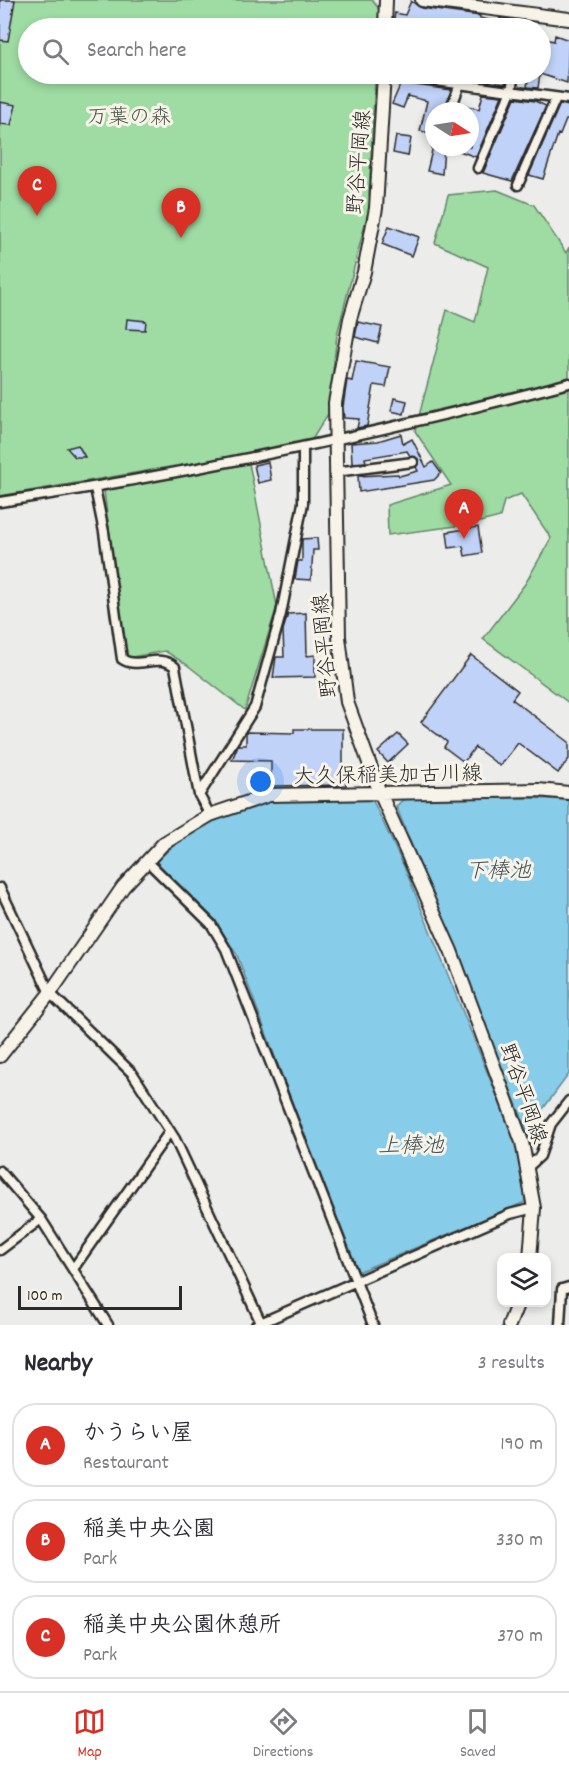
<!DOCTYPE html>
<meta charset="utf-8">
<style>
body{margin:0;font-family:Dekko,"Klee One",sans-serif;background:#f7f7f7;color:#2b2b33}
.controls{position:absolute;right:18px;bottom:18px;display:grid;overflow:hidden;border-radius:12px;box-shadow:0 3px 9px #0003}
.controls button{width:54px;height:54px;display:grid;place-items:center;padding:0;border:0;border-bottom:2px solid #e1e1e2;background:#fff;color:#2b2b33;font:30px sans-serif}
.compass{position:absolute;left:425px;top:102px;width:54px;height:54px;border-radius:50%;background:#fff;box-shadow:0 3px 9px #0003;rotate:102deg}
.scale{position:absolute;left:18px;bottom:15px;width:164px;box-sizing:border-box;padding-left:6px;border:3px solid #2b2b2b;border-top:0;font-size:16px;line-height:21px;white-space:nowrap;color:#2b2b2b;-webkit-text-stroke:4px #f7f3e8;paint-order:stroke}
.you{position:absolute;left:261px;top:782px;width:21px;height:21px;margin:-15px;border:4px solid #fff;border-radius:50%;background:#1a73e8;box-shadow:0 0 0 9px #1a73e833}
.badge{display:grid;place-items:center;width:39px;height:39px;border-radius:50%;background:#d93025;color:#fff;font-size:20px;font-weight:700}
.pin{position:absolute;translate:-50% -50px;filter:drop-shadow(0 2px 3px #0008)}
.pin::after{content:'';position:absolute;top:32px;width:21px;height:18px;background:inherit;clip-path:polygon(0 0,100% 0,50% 100%)}
.list{margin:0;padding:0;list-style:none}
h2{display:flex;justify-content:space-between;align-items:center;height:78px;margin:0;padding:0 24px;font-size:26px}
h2 small{font-size:20px;font-weight:400;color:#7c7c81}
.list li{display:grid;grid-template-columns:39px 1fr auto;gap:18px;align-items:center;box-sizing:border-box;height:84px;margin:0 12px 12px;padding:0 12px;border:2px solid #e1e1e2;border-radius:24px}
.list b{display:block;font-size:22px;white-space:nowrap}
.list p{margin:0;font-size:20px;white-space:nowrap;color:#7c7c81}
.list em{font-size:20px;font-style:normal;color:#7c7c81}
.icon{flex:none;width:33px;height:33px;fill:none;stroke:currentColor;stroke-width:2;stroke-linecap:round;stroke-linejoin:round}
.map{position:relative;flex:none;width:569px;height:1325px;overflow:hidden}
.search{position:absolute;background:#fff;box-shadow:0 3px 9px #0003;left:18px;right:18px;top:18px;height:66px;display:flex;align-items:center;gap:15px;box-sizing:border-box;padding:0 21px;border-radius:33px;color:#7c7c81;font-size:22px}
.sheet{height:366px;background:#fff}
nav{display:flex;justify-content:space-around;align-items:center;box-sizing:border-box;height:84px;border-top:2px solid #e1e1e2;background:#fff;font-size:16px;color:#7c7c81}
nav a{display:grid;justify-items:center;gap:3px}
nav .on{color:#d93025}
.map>svg:first-child{display:block}
.green{fill:#9edca3;stroke:#648467;stroke-width:1.5}
.water{fill:#87cce8;stroke:#628c9c;stroke-width:1.5}
.building{fill:#c0d2f8;stroke:#2b2b2b;stroke-width:1.5}
.lines{fill:none;stroke-linecap:round;stroke-linejoin:round}
.street-casing{stroke:#2b2b2b;stroke-width:13}
.secondary-casing{stroke:#2b2b2b;stroke-width:16}
.street{stroke:#f7f3e8;stroke-width:8}
.secondary{stroke:#f7f3e8;stroke-width:12}
.labels{text-anchor:middle;stroke-width:6;stroke-linejoin:round;paint-order:stroke}
.park-label{font-size:21px;fill:#485749;stroke:#f7f3e8}
.street-label{font-size:21px;fill:#2b2b2b;stroke:#f7f3e8}
.water-label{font-size:22px;font-style:italic;fill:#42535a;stroke:#f7f3e8}
</style>
<div class="map">
<svg width="569" height="1325" viewBox="0 0 569 1325">
<rect width="100%" height="100%" fill="#ececeb"/>
<filter id="ink" filterUnits="userSpaceOnUse"><feTurbulence type="fractalNoise" baseFrequency=".0167" numOctaves="2"/><feDisplacementMap in="SourceGraphic" scale="12" xChannelSelector="R" yChannelSelector="G"/><feConvolveMatrix kernelMatrix="1 2 1 2 8 2 1 2 1" color-interpolation-filters="sRGB"/></filter>
<g filter="url(#ink)">
<path class="green" d="M0 0H372L379 9 377 28H353L348 26 346 28H28V74H367L375 79 369 194 371 208 367 216 337 335 328 414 310 443 0 496Z
M497 190 534 205 566 253 569 247V703L483 639 525 584 551 538 521 494 504 501 500 517 472 524 388 535 387 505 451 485 415 431 447 310 475 322 488 267 435 243 448 195Z
M249 463 277 606 245 710 186 664 165 651 126 658 104 491Z"/>
<path class="water" d="M362 797 373 801 406 871 515 1141 520 1157 525 1202 353 1274 314 1161 237 955 216 922 156 862C184 832 239 806 279 799 305 794 336 798 362 797Z
M416 798H530L569 800V1074L543 1109 530 1138 396 806 404 799Z"/>
<path class="building" d="M0 0H15L8 41 0 40Z
M411 1 421 8 480 16V18L499 22 500 18 520 21 518 28H413L393 25 395 13 405 15Z
M555 35 569 40 567 83 540 74V38L554 41Z
M457 74H508L505 84 456 77Z
M529 74H540L538 88 527 87Z
M401 83 451 90 444 111H434V134L420 131 427 101 408 96 403 108 392 104Z
M483 94 502 96 476 157 451 148 470 147V111H457L459 104 479 109Z
M515 98 535 101 546 106 512 181 483 173Z
M0 102 16 105 11 125 0 124Z
M560 104 569 106V120H566L560 135 558 134 543 179 529 175Z
M396 136 411 138 408 156 393 153Z
M433 146 444 148 442 174 427 171Z
M389 226 419 237 412 256 382 244Z
M127 319 146 321 145 330 126 329Z
M358 322 382 327 378 343 355 337Z
M356 361 390 367 386 387 374 385 367 426 357 428 359 419 344 418 343 407 347 380 352 381Z
M394 398 407 401 404 414 391 411Z
M401 434 403 444 412 439 426 467 433 462 441 473 434 480 359 492 358 476 398 474 399 476 418 471 416 467 418 459 410 456 407 451 365 458 366 462 352 463 351 443 378 441Z
M78 445 85 457H75L67 448Z
M268 462 271 480 258 483 254 465Z
M478 527 482 553 465 556 463 546 449 548 447 532Z
M317 538 318 550H313L311 580 295 579 298 561H302V539Z
M306 613 307 656 315 655V677L273 678 276 657H284L283 630 288 614Z
M471 655 518 691 512 699 569 742V759L558 773 518 743 500 766 475 747 464 762 444 747 447 742 421 722Z
M294 729H343V773H346V785L271 786V761L232 760 238 745H246V732L294 733Z
M398 734 408 744 388 763 378 752Z"/>
<g class="lines">
<defs>
<path id="street" d="M384 74 569 99
M450 111 460 84
M478 168 511 91 514 74
M518 185 556 98
M335 472 413 462
M95 488 104 532 122 659C138 670 159 652 175 667L199 795
M0 502C192 473 381 433 569 383
M210 815 199 795 255 707 281 614 303 503V449
M147 861 211 924 226 949 373 1325
M0 888 50 993 133 1074 175 1139 262 1325
M528 1167 540 1156 551 1124 569 1101
M0 1171 41 1219 108 1325
M0 1250 41 1219
M73 1269 170 1131
M256 1325 510 1214 534 1208
M560 1325 562 1289 569 1287"/>
<path id="secondary" d="M422 0 569 19
M385 28 386 0
M384 74 376 208 364 272 350 319 335 403 339 637 347 702 380 793 451 951 522 1142 534 1208 530 1258
M0 1056 50 993 123 887 164 843 210 815 269 795 538 790 569 793
M509 1325 518 1302"/>
</defs>
<use href="#street" class="street-casing"/>
<use href="#secondary" class="secondary-casing"/>
<use href="#street" class="street"/>
<use href="#secondary" class="secondary"/>
</g>
</g>
<g class="labels">
<g class="park-label">
<text x="129" y="123">万葉の森</text>
</g>
<g class="street-label">
<text transform="translate(358 162) rotate(-85)" y="7">野谷平岡線</text>
<text transform="translate(324 646) rotate(-95)" y="7">野谷平岡線</text>
<text transform="translate(388 774) rotate(-1)" y="7">大久保稲美加古川線</text>
<text transform="translate(524 1093) rotate(71)" y="7">野谷平岡線</text>
</g>
<g class="water-label">
<text x="498" y="877">下棒池</text>
<text x="411" y="1152">上棒池</text>
</g>
</g>
</svg>
<div class="controls">
<button><svg class="icon" aria-label="layers" viewBox="0 0 24 24"><path d="M12 4l9 5-9 5-9-5zM3 14l9 5 9-5"/></svg></button>
</div>
<svg class="compass" viewBox="-18 -18 36 36"><path d="M0-13l5 13h-10z" fill="#e53935"/><path d="M0 13l5-13h-10z" fill="#7c7c81"/></svg>
<div class="scale">100 m</div>
<div class="you"></div>
<div class="pin badge" style="left:464px;top:539px">A</div>
<div class="pin badge" style="left:181px;top:238px">B</div>
<div class="pin badge" style="left:37px;top:216px">C</div>
<div class="search"><svg class="icon" aria-label="search" viewBox="0 0 24 24"><circle cx="10" cy="10" r="6"/><path d="M15 15l6 6"/></svg>Search here</div>
</div>
<section class="sheet">
<h2>Nearby<small>3 results</small></h2>
<ul class="list">
<li><span class="badge">A</span><div><b>かうらい屋</b><p>Restaurant</p></div><em>190 m</em></li>
<li><span class="badge">B</span><div><b>稲美中央公園</b><p>Park</p></div><em>330 m</em></li>
<li><span class="badge">C</span><div><b>稲美中央公園休憩所</b><p>Park</p></div><em>370 m</em></li>
</ul>
</section>
<nav>
<a class="on"><svg class="icon" aria-label="map" viewBox="0 0 24 24"><path d="M3 6l6-2 6 2 6-2v14l-6 2-6-2-6 2zM9 4v14M15 6v14"/></svg>Map</a>
<a><svg class="icon" aria-label="directions" viewBox="0 0 24 24"><path d="M12 3l9 9-9 9-9-9zM9 14v-3h6M13 9l2 2-2 2"/></svg>Directions</a>
<a><svg class="icon" aria-label="saved" viewBox="0 0 24 24"><path d="M7 4h10v16l-5-4-5 4z"/></svg>Saved</a>
</nav>
